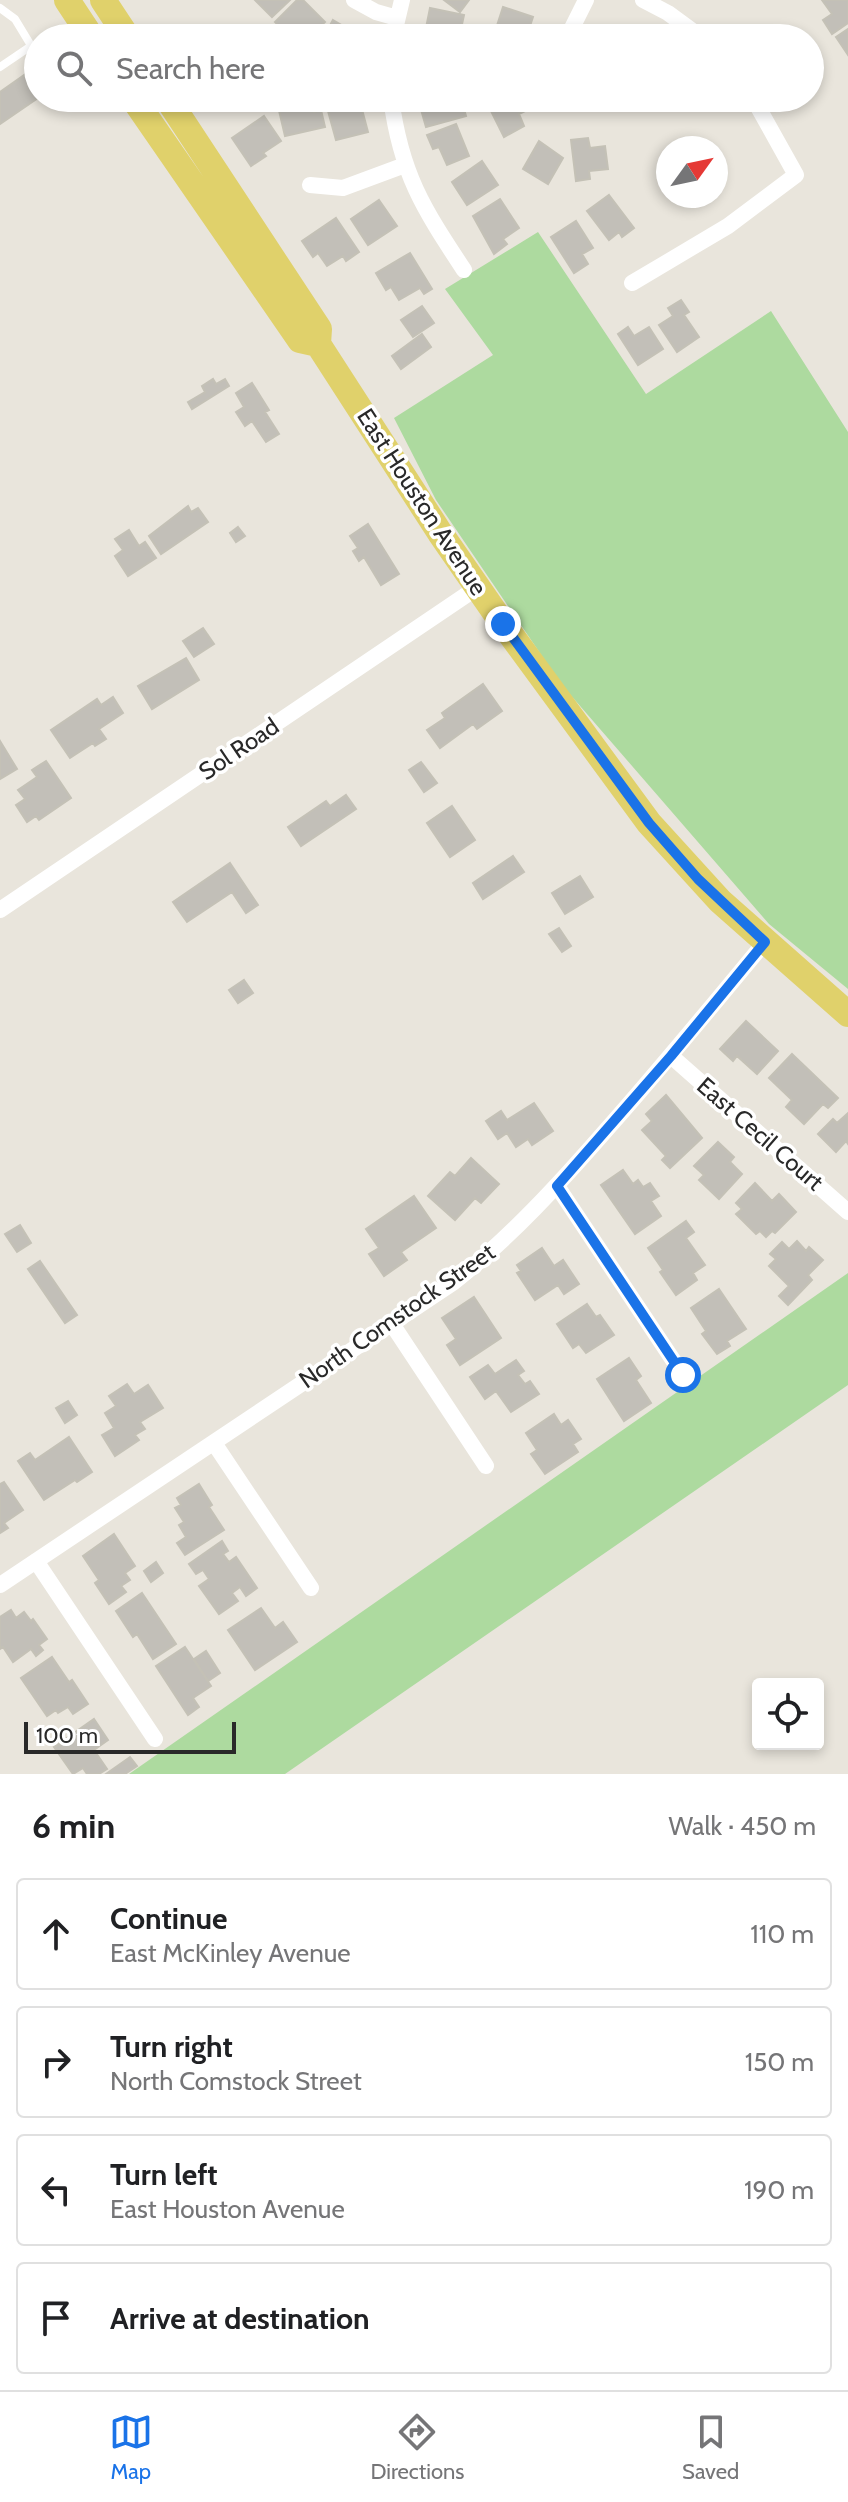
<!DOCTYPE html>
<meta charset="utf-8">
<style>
body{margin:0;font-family:Cabin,sans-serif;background:#f2f2f2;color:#202124}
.controls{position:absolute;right:24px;bottom:24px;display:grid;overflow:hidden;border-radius:8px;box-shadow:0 4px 12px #0003}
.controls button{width:72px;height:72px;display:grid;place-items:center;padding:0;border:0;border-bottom:2px solid #e0e0e0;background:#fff;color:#202124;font:40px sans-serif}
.compass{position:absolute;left:656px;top:136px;width:72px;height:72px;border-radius:50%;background:#fff;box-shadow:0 4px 12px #0003;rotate:57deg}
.scale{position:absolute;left:24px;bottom:20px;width:212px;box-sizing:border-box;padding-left:8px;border:4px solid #292929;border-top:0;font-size:22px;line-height:28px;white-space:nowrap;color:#292929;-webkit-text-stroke:6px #fff;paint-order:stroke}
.stop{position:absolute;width:24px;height:24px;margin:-18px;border:6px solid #1a73e8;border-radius:50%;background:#fff}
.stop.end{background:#1a73e8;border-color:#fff;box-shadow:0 2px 8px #0008}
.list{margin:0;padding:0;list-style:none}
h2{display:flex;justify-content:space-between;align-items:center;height:104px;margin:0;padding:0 32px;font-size:34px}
h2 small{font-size:26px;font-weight:400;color:#757577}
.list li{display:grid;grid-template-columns:52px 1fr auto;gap:24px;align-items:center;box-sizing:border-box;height:112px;margin:0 16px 16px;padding:0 16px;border:2px solid #e0e0e0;border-radius:8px}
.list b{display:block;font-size:30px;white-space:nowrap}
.list p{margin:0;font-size:26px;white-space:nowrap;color:#757577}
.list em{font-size:26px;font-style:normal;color:#757577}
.icon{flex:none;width:44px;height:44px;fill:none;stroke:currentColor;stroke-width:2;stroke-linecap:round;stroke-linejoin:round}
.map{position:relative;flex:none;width:848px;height:1774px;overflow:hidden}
.search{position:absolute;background:#fff;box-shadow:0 4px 12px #0003;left:24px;right:24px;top:24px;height:88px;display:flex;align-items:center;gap:20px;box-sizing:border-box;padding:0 28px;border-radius:44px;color:#757577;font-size:30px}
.sheet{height:616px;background:#fff}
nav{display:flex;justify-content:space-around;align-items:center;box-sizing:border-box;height:112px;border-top:2px solid #e0e0e0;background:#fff;font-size:22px;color:#757577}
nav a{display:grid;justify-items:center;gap:4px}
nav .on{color:#1a73e8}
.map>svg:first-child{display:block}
.green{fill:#adda9f}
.building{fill:#c2bfb8;stroke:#c4c1b6;stroke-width:2}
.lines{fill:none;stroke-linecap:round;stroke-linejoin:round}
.lane{stroke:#fff;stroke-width:8}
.street{stroke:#fff;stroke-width:16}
.primary{stroke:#e0d16b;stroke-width:26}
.route{stroke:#1a73e8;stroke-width:10}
.labels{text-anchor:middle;stroke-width:7;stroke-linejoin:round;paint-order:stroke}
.street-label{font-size:24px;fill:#292929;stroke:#fff}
</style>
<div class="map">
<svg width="848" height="1774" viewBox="0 0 848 1774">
<rect width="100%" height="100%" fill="#e9e5dc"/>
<path class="green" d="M538 232 646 394 771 311 848 432V989L769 924 561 684 436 500 394 418 493 355 445 289Z
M848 1273V1385L285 1774H129Z"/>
<path class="building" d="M255 0H290L272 17Z
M297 0H303L325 22 308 38H291L275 22Z
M444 0H469L460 12Z
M822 0H848V23L832 34 823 20 832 14Z
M503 7 533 17 526 38H493Z
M430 8 464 15 459 38H424Z
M333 20 345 27 341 34 349 38H323Z
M249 27 256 38H232Z
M848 29V55L836 37Z
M30 71 38 82V98L0 124V92Z
M293 98H311L314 112 321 110 325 127 285 136 277 102Z
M430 98H451L453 105 462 102 466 116 426 127 420 106 432 103Z
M506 98H523L529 109 519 114 524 126 504 137 489 107Z
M360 102 368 132 336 140 328 111Z
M264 116 281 141 263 153 266 156 251 166 232 138Z
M456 124 469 156 447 165 439 147 433 149 427 135Z
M588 138 590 148 605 146 608 169 589 171 590 179 576 181 571 140Z
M539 141 563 158 548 184 523 169Z
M482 161 498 185 467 205 452 182Z
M609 195 634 228 622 237 619 232 609 240 587 211Z
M500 199 519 228 503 239 507 244 494 254 473 216Z
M379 200 397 226 368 245 351 219Z
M336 218 359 252 346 261 343 256 327 266 318 253 313 257 302 241Z
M576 221 593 248 582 254 588 264 574 273 551 237Z
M410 253 432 289 424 294 420 288 399 300 391 287 386 290 376 273Z
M681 300 689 312 684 315 699 337 677 352 659 325 673 316 668 308Z
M422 306 434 323 413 337 401 320Z
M628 327 634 336 649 327 663 349 638 365 618 334Z
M422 334 431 347 401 369 392 356Z
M213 379 216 384 225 379 229 386 192 409 188 402 205 392 202 386Z
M252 383 269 410 265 412 279 434 266 442 252 421 245 426 236 412 244 407 236 393Z
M188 506 191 512 198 508 208 522 161 554 149 536Z
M368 524 399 574 381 585 364 557 359 561 353 551 358 548 350 536Z
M238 527 245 536 236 542 230 533Z
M129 530 139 546 145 542 156 558 128 576 115 556 123 550 115 539Z
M203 628 214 644 194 657 183 641Z
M186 658 199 680 152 709 138 686Z
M483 684 502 711 477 729 473 724 440 748 427 730 445 718 442 713Z
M113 697 123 713 99 729 106 739 95 746 93 743 70 758 51 730 97 699 101 705Z
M0 741 17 769 0 779Z
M46 761 71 798 39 820 36 816 27 822 16 805 25 799 18 790 37 777 32 770Z
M421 762 437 783 424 792 409 770Z
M346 795 356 809 301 846 288 827 326 801 330 806Z
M452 806 475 840 450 857 427 823Z
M513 856 524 872 483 899 473 883Z
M230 863 258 905 246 913 232 892 187 922 173 902Z
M580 876 593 897 565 914 552 893Z
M559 928 571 946 562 952 549 934Z
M244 980 253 993 238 1003 229 990Z
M746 1021 778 1051 757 1074 737 1056 733 1061 720 1049Z
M792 1054 838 1098 828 1108 823 1104 804 1124 786 1107 792 1100 769 1078Z
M666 1095 702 1138 670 1168 662 1160 666 1156 642 1130 652 1121 646 1114Z
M534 1103 553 1131 532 1145 528 1139 516 1147 507 1133 498 1139 486 1121 501 1111 507 1120Z
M848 1113V1144L846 1141 836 1152 818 1134 833 1119 837 1123Z
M718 1142 734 1157 730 1162 742 1174 719 1199 699 1180 704 1175 694 1166Z
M471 1158 499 1184 481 1203 475 1198 455 1220 428 1196 450 1172 455 1176Z
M623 1170 633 1184 638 1180 643 1187 650 1183 659 1196 651 1201 661 1216 635 1234 601 1185Z
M755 1183 772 1201 779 1194 796 1212 775 1233 772 1231 766 1237 760 1231 756 1234 736 1214 742 1209 736 1203Z
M414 1196 436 1228 401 1252 407 1260 384 1276 369 1254 379 1248 366 1229Z
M686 1221 694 1232 686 1238 705 1265 693 1273 697 1280 676 1295 660 1272 663 1270 648 1248Z
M20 1225 31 1243 17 1252 5 1234Z
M797 1241 806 1251 809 1247 823 1260 808 1275 812 1280 788 1305 779 1296 789 1286 769 1266 776 1259 770 1254 782 1242 789 1249Z
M542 1248 554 1266 563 1260 579 1284 564 1294 558 1285 535 1300 517 1273 521 1271 517 1265Z
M40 1261 77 1315 65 1323 28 1269Z
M719 1289 746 1329 727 1341 730 1346 717 1354 702 1334 706 1331 691 1308Z
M474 1297 501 1338 460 1365 447 1345 456 1339 442 1318Z
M587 1304 596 1317 600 1315 614 1335 586 1353 579 1344 573 1348 557 1324Z
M629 1358 641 1376 636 1380 651 1403 624 1421 597 1379Z
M516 1360 524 1371 518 1375 525 1384 530 1381 539 1394 511 1412 496 1391 485 1399 470 1377 488 1365 495 1374Z
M127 1384 134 1394 148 1385 163 1408 140 1422 145 1429 135 1435 139 1440 115 1456 102 1435 114 1428 105 1413 116 1406 109 1396Z
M68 1401 77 1415 65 1423 56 1408Z
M554 1414 561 1425 568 1420 581 1439 573 1444 578 1452 545 1474 531 1454 537 1450 526 1433Z
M69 1437 92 1472 77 1482 75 1480 44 1500 18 1461 30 1453 35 1460Z
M4 1482 23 1510 4 1523 8 1528 0 1533V1484Z
M199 1484 212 1505 209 1507 224 1530 185 1555 177 1543 186 1537 179 1525 184 1522 175 1508 181 1505 177 1498Z
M114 1534 135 1566 125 1573 130 1580 121 1586 126 1592 109 1604 95 1583 99 1580 83 1556Z
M222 1541 228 1551 223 1554 229 1562 236 1557 257 1588 246 1596 240 1587 232 1593 238 1601 219 1614 199 1586 209 1579 203 1570 196 1574 189 1564Z
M156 1562 163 1573 151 1582 144 1571Z
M142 1593 176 1644 153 1659 137 1634 133 1637 116 1611Z
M261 1608 275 1628 283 1622 297 1642 255 1670 228 1630Z
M11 1610 16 1618 24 1612 31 1621 33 1619 47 1639 39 1645 43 1650 36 1656 31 1649 13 1662 3 1647 0 1649V1617Z
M185 1647 211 1686 193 1698 199 1707 188 1715 156 1666Z
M206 1651 220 1673 208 1681 194 1659Z
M52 1657 69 1682 72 1680 88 1704 73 1714 68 1707 58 1713 56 1710 47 1716 21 1678Z
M94 1719 108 1740 94 1750 107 1769 99 1774H87L83 1768 73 1774 54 1747Z
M130 1757 137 1766 125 1774H106Z"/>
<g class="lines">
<path class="lane" d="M0 8 15 19 38 57
M0 67 31 46"/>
<path class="street" d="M354 0 376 12 397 18
M643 0 668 13 702 38
M393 38 402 0
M567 38 586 0
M391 98C401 174 423 208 464 270
M310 185 343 188 405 165
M632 283 728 226 796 175 753 98
M0 910 478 587
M671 1056 848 1212
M557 1186 683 1375
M392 1324 486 1466
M214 1443 311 1588
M36 1561 155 1739
M0 1585 454 1282C512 1236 560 1183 608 1128 662 1067 713 1005 765 942"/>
<path class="primary" d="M67 0 92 38
M103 0 128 38
M133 98 300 340 318 344
M167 98 319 329 318 344 440 533 503 624 649 823 720 901 848 1014"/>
</g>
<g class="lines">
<path class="route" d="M503 624 649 823 698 879 765 942 671 1056 557 1186 683 1375"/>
</g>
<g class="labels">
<g class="street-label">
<text transform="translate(422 502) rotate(57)" y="8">East Houston Avenue</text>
<text transform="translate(239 749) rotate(-34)" y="8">Sol Road</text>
<text transform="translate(760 1134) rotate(41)" y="8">East Cecil Court</text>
<text transform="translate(397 1316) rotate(-35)" y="8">North Comstock Street</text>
</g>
</g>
</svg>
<div class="controls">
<button><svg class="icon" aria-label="locate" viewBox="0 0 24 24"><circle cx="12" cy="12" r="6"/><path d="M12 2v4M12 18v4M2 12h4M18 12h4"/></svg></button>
</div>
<svg class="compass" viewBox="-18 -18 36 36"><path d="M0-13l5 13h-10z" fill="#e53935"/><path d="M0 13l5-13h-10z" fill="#757577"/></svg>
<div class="scale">100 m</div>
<div class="stop" style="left:683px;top:1375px"></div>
<div class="stop end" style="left:503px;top:624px"></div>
<div class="search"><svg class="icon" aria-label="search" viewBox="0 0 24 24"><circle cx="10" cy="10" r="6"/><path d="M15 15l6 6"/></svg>Search here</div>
</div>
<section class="sheet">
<h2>6 min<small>Walk · 450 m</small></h2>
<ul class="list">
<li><svg class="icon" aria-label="ahead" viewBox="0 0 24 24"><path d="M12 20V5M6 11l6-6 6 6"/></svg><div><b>Continue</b><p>East McKinley Avenue</p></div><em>110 m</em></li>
<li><svg class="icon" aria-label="right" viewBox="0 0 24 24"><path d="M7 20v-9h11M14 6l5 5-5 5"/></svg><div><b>Turn right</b><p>North Comstock Street</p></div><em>150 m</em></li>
<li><svg class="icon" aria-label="left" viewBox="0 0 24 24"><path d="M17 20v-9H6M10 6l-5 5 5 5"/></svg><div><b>Turn left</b><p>East Houston Avenue</p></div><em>190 m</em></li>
<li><svg class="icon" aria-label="arrive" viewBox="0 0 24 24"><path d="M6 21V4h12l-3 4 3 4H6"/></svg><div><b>Arrive at destination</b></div></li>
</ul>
</section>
<nav>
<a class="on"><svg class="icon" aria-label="map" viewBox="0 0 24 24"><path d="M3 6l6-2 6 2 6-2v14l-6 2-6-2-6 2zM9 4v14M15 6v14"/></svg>Map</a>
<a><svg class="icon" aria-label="directions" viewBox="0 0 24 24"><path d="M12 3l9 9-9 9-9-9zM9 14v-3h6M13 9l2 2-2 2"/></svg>Directions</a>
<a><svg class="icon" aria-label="saved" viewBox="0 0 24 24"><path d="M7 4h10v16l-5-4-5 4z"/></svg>Saved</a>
</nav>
